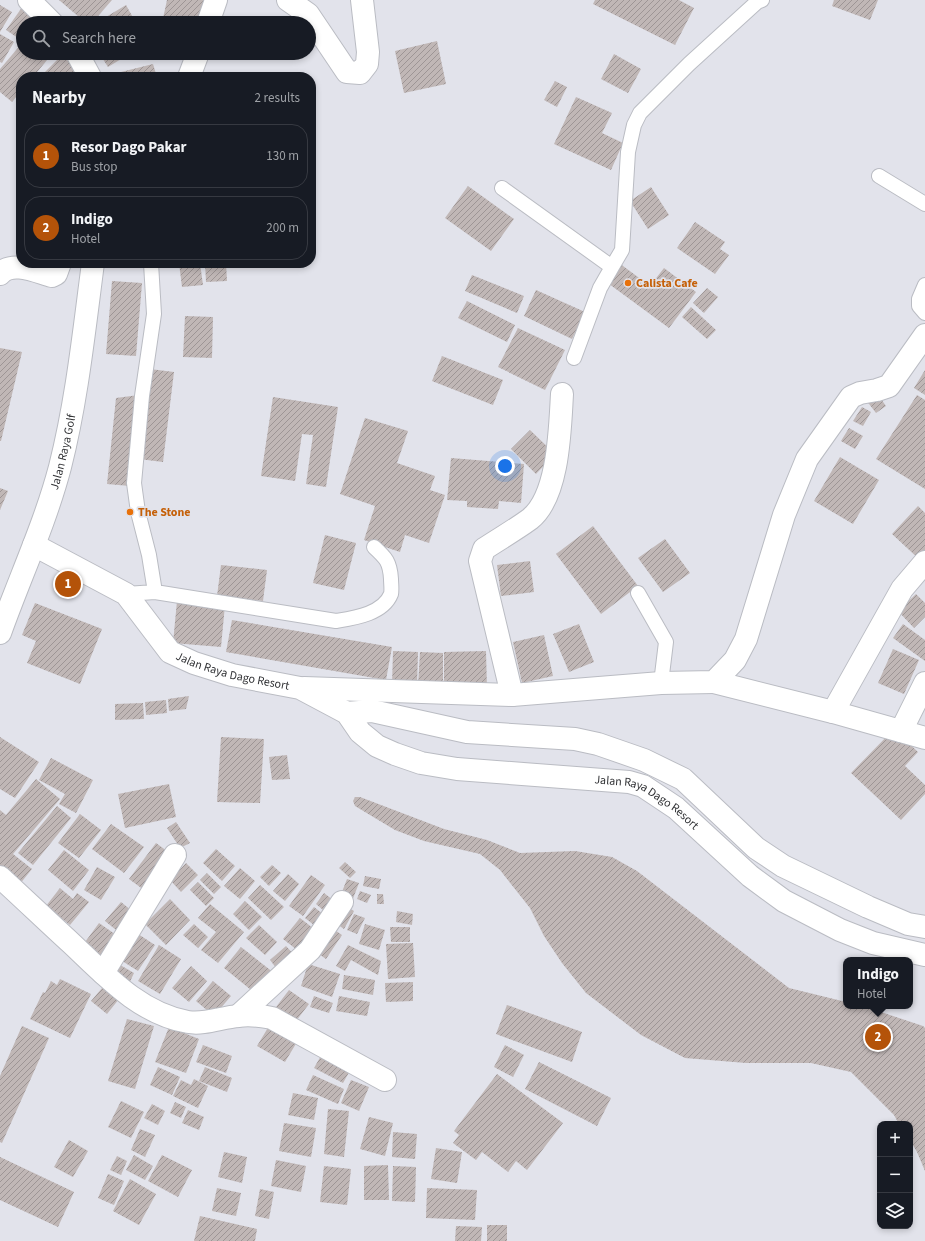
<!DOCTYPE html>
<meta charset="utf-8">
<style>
body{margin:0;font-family:"Source Sans 3",sans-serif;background:#20242c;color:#f1f3f6}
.controls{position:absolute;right:12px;bottom:12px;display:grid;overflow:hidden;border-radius:8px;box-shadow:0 2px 6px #0003}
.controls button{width:36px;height:36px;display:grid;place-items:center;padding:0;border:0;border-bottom:1px solid #363941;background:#171b24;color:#f1f3f6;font:20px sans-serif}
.you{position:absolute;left:505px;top:466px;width:14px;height:14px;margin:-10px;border:3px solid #fff;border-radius:50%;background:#1a73e8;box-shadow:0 0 0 6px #1a73e833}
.badge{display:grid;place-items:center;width:26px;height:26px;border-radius:50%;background:#b45309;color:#fff;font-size:13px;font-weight:700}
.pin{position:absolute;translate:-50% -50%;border:2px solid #fff;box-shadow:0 1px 4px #0006}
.popup{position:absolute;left:843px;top:957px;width:70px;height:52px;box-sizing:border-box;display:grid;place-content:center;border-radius:8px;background:#171b24;filter:drop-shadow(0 1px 3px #0005);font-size:13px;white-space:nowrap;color:#9ea1a6}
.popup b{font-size:15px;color:#f1f3f6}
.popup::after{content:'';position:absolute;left:50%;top:100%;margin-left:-8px;border:8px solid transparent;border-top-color:#171b24}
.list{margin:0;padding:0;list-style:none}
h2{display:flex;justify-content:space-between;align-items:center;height:52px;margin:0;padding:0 16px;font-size:17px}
h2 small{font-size:13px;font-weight:400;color:#9ea1a6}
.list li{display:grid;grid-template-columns:26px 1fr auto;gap:12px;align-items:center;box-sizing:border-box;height:64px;margin:0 8px 8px;padding:0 8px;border:1px solid #363941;border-radius:16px}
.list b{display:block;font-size:15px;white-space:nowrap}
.list p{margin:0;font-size:13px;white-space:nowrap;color:#9ea1a6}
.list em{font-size:13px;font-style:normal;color:#9ea1a6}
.icon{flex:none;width:22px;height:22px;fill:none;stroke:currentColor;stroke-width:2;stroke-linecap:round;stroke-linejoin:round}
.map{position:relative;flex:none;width:925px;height:1241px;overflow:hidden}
.search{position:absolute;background:#171b24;box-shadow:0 2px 6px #0003;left:16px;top:16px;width:300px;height:44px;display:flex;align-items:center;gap:10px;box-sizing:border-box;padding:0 14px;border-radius:22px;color:#9ea1a6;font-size:15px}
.panel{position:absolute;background:#171b24;box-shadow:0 2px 6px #0003;left:16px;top:72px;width:300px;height:196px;border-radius:16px}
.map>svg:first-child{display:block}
.building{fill:url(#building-hatch)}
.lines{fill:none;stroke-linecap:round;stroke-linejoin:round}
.service-casing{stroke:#babcc3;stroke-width:16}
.minor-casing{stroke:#babcc3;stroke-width:24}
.tertiary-casing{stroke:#babcc3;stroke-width:24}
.service{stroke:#fff;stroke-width:14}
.minor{stroke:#fff;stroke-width:22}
.tertiary{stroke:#fff;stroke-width:22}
.food-dot{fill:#e8710a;stroke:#e2e3eb;stroke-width:1.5}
.labels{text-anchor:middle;stroke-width:3.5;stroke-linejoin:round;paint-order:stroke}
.food-label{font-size:12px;font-weight:bold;fill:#c56008;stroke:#e2e3eb;text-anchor:start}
.street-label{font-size:12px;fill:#313235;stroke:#e2e3eb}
</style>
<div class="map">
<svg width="925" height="1241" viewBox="0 0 925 1241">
<defs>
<pattern id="building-hatch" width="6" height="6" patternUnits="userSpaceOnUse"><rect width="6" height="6" fill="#c0b7b6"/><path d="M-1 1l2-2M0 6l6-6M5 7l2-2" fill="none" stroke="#9d9595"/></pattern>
</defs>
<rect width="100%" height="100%" fill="#e2e3eb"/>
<path class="building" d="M59 0H112L92 23H86Z
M167 0H205L200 23H162Z
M595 0H679L694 8 675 45 593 4Z
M834 0H878L870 20 832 6Z
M0 5 12 12 0 32Z
M126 5 136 23H96Z
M23 6 35 15 30 23H23V32L18 38 6 30Z
M0 34 14 42 2 63 0 62Z
M437 41 446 84 404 93 395 51Z
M23 42V53L52 54 33 77H21V91L12 102 0 92V69Z
M99 53H131L108 67Z
M614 54 641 69 628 93 601 79Z
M62 55 81 74 78 77H40Z
M153 64 157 77H114L113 74Z
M555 81 567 87 557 107 544 100Z
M21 97V107L16 102Z
M576 97 612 113 602 133 623 143 611 170 554 144Z
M311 112 316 114 311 127Z
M468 186 514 219 491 251 445 218Z
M651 187 669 215 648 229 630 201Z
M695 222 725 242 720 249 729 255 715 274 677 248Z
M179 263H200L203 285 182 287Z
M205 263H226L227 281 206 282Z
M619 263 650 286 664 268 696 292 669 328 605 281Z
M472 275 524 296 517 313 465 291Z
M112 281 142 283 136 356 106 354Z
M707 288 718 297 704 313 693 303Z
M536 290 585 312 572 339 524 316Z
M467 301 515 325 507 342 458 318Z
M691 307 716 330 707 339 682 317Z
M185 316 213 317 212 358 183 357Z
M518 328 565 350 545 390 498 367Z
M0 348 22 352 1 441H0Z
M442 356 503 380 493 405 432 381Z
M150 369 174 372 163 462 139 459Z
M925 370V395L914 388Z
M876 392 886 406 876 413 866 400Z
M139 395 130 486 107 484 116 398Z
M917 395 925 400V489L876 459Z
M273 397 338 407 326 487 306 484 313 435 302 434 295 481 261 476Z
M862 407 871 412 863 426 853 421Z
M365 418 408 431 397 463 435 476 430 490 445 495 429 543 405 535 400 552 364 540 375 506 340 494Z
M849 428 863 436 855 449 841 441Z
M530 430 555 454 536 474 511 449Z
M840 457 879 480 853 524 814 501Z
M451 458 524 464 521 503 499 501 498 509 467 507V501L447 500Z
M0 488 8 491 0 510Z
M918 506 925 513V554L920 560 892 534Z
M593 526 638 586 601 614 556 554Z
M325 535 356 543 344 590 313 583Z
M665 539 690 573 663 592 638 558Z
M530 561 534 592 501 596 497 565Z
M221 565 267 570 263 601 217 596Z
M916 594 925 603V617L914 628 898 611Z
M177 601 225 605 221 647 173 643Z
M35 603 102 629 80 684 27 663 36 641 22 635Z
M232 620 392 647 386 680 226 652Z
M579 624 594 662 569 672 553 634Z
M903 624 925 640V661L893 638Z
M544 635 553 676 522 683 513 642Z
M893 649 919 660 904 694 878 683Z
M393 651 418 652 417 686 392 685Z
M486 651 487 689 444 690V652Z
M420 652 443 653V687L418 686Z
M189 696 186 709 169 711 168 699Z
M166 700 167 713 146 715 145 702Z
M143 703 144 719 115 720V704Z
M894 729 918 752 905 766 925 785V794L901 820 851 773Z
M0 737 39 762 15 798 0 789Z
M221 737 264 739 260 803 217 802Z
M287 755 290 779 272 780 269 757Z
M51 758 93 780 76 813 59 804 65 794 39 780Z
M36 779 60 799 13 854 32 869 19 885 0 870V810L6 815Z
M169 784 176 817 125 828 118 794Z
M355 797H360L444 829 487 840 520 853 575 851 612 857 637 871 789 988 846 1002V1006L869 1008 923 1026 925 1028V1171L917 1152 910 1140V1124H899L894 1115 851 1072 811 1063H746L685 1058 641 1035 586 993 562 963 544 936 530 908 500 870 480 854 424 841 395 830 355 806 353 801Z
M57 806 71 818 33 865 18 853Z
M80 814 101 830 79 858 58 843Z
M176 822 190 843 180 848 167 828Z
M111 824 144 847 124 873 92 849Z
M156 843 171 854 144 890 129 879Z
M216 849 235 866 222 881 203 863Z
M64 850 89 870 73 891 48 870Z
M345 862 356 872 350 878 339 868Z
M186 863 198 875 181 892 170 880Z
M272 865 281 873 269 886 260 877Z
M97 867 115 877 101 900 84 890Z
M240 868 255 881 240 899 224 886Z
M207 873 221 887 214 894 200 880Z
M288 874 299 884 285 901 273 891Z
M311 875 325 885 303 916 289 906Z
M365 876 381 879 379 889 363 886Z
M347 879 359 883 352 901 340 897Z
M198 882 214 898 206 906 190 890Z
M260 885 284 907 271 920 248 898Z
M60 888 73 899 77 893 89 902 70 925 46 906Z
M360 891 371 895 367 903 357 899Z
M324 893 338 904 329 915 316 904Z
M377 894H383L384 904H377Z
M170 899 190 920 166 945 145 924Z
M245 901 262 917 249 930 233 914Z
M121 902 137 915 121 934 105 921Z
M210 904 244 932 218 963 201 950 216 932 198 918Z
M343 904 354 911 344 929 331 920Z
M314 907 328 918 319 929 305 918Z
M397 911 413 914 412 925 396 922Z
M354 914 365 918 357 934 347 930Z
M300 918 318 932 301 953 283 939Z
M99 923 122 939 102 965 80 949Z
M194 924 208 937 198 948 183 935Z
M365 924 385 930 379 950 359 944Z
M259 925 277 942 265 955 246 938Z
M329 926 342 935 326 959 313 950Z
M390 927H410V942H391Z
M135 932 155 945 138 971 119 959Z
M413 943 415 977 388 979 386 944Z
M159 945 181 959 160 994 138 981Z
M348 945 381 961 378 975 351 960 345 971 336 966Z
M286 946 297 958 280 973 270 960Z
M241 947 274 973 256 994 224 968Z
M115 962 134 973 127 988 109 970Z
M308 964 340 974 332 997 301 986Z
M191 966 207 981 189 1002 172 988Z
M344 975 375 980 373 995 342 989Z
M60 979 91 994 70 1038 30 1019 43 992 45 993 51 981 57 985Z
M108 981 123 994 107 1014 91 1001Z
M213 981 231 996 214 1016 196 1001Z
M413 982V1001L386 1002 385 983Z
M289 990 309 1004 293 1025 273 1011Z
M314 996 333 1003 329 1013 310 1007Z
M339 996 370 1002 367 1016 336 1011Z
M507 1005 582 1032 572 1062 496 1034Z
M127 1019 154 1026 135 1089 108 1081Z
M272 1021 300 1037 285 1062 257 1046Z
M22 1026 49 1038 2 1143 0 1142V1076Z
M169 1027 199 1039 186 1073 155 1062Z
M203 1045 232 1056 226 1073 196 1062Z
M505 1045 524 1055 513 1077 494 1067Z
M322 1054 351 1069 343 1083 314 1068Z
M539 1062 611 1098 597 1126 525 1089Z
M158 1067 180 1077 172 1095 150 1085Z
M205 1067 232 1078 227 1092 199 1081Z
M497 1074 563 1123 527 1170 516 1161 508 1172 482 1152 476 1160 453 1143 459 1135 454 1131Z
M313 1075 344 1089 338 1104 306 1090Z
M194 1079 208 1086 198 1108 173 1096 181 1080 191 1085Z
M351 1080 369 1087 359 1111 341 1103Z
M293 1093 318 1098 314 1120 288 1115Z
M121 1101 144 1112 131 1138 108 1127Z
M175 1102 186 1107 181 1118 170 1113Z
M152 1104 165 1111 158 1125 144 1118Z
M328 1109 349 1111 344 1157 324 1154Z
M188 1110 204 1117 199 1130 182 1123Z
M369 1117 393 1123 385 1156 360 1149Z
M284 1123 316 1128 311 1157 279 1151Z
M140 1129 155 1135 145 1157 131 1150Z
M393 1132 417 1134 415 1159 392 1157Z
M69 1140 88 1151 73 1177 54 1167Z
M436 1148 462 1152 457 1183 431 1179Z
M224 1152 247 1157 242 1183 218 1177Z
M134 1155 153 1166 145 1180 126 1170Z
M162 1155 192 1170 178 1197 148 1181Z
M117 1156 127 1161 121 1175 110 1170Z
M0 1157 74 1192 58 1227 0 1200Z
M276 1160 306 1166 301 1192 271 1186Z
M388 1165 389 1200H364V1166Z
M324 1166 351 1169 347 1205 320 1202Z
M393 1166 416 1167 415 1202 392 1201Z
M108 1174 124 1181 114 1205 98 1198Z
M130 1179 156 1194 139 1225 113 1211Z
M217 1188 241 1193 236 1216 212 1211Z
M427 1188 477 1190 475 1220 426 1218Z
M260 1189 274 1192 269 1219 255 1216Z
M200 1216 257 1229 255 1241H194Z
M487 1225H507V1241H487Z
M456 1226 482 1227 481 1241H455Z"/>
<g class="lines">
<defs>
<path id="service" d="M879 176 925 204
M502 188 612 267 622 250 628 152 634 125 640 113 689 64 757 2 762 0
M151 263 154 314 142 396 134 483 138 512 149 555 155 592
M925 285 919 299V306L925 313
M574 358 600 288 612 267
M638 593 666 642 661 683
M126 594 155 592 336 621C354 618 383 614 391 594 392 590 391 583 391 579 390 562 386 558 374 547"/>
<g id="minor">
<path d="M288 0 308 14 347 72 360 73 367 64 368 52 362 0"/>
<path d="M208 23 216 0"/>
<path d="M189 77 198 53"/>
<path d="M0 274C12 260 37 272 52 276L56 274 60 263"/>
<path id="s1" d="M34 545 126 594 170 652 194 663 232 675 300 688 347 713 360 732 377 746 395 754 421 763 457 769 629 782 643 786 676 808 750 876 784 901 840 930 873 943 925 955"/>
<path d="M714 682 833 712 902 589 925 562"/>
<path d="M304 688 512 695 661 683 714 682 735 660 746 639 784 515 807 459 851 397 860 393 877 390 889 386 925 335"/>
<path d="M512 695 480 561 484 549C499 539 515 530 530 519 559 496 560 428 562 394"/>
<path d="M833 712 925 738"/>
<path d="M347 713 372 711 467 732 575 739 598 744 644 760 683 779 756 848 783 866 868 907 908 924 925 927"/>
<path d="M901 731 925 683"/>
<path d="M0 877C24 899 47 921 71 943 105 975 140 1014 188 1022 205 1025 222 1017 239 1016 251 1014 261 1016 272 1018L385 1080"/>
<path d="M103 973 175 855"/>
<path d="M238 1016 310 950 342 902"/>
</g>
<g id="tertiary">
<path d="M29 0 52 23"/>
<path d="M77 53 90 77"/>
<path id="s2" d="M0 633C20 577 45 524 60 467 77 400 84 331 93 263"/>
</g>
</defs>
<use href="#service" class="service-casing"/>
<use href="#minor" class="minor-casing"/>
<use href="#tertiary" class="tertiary-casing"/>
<use href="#service" class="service"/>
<use href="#minor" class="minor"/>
<use href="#tertiary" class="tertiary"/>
</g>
<g class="food-dot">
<circle cx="628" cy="283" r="4"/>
<circle cx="130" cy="512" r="4"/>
</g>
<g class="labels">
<g class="food-label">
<text x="636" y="287">Calista Cafe</text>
<text x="138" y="516">The Stone</text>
</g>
<g class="street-label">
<text dy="4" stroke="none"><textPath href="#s2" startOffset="192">Jalan Raya Golf</textPath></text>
<text dy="4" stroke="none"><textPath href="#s1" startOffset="243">Jalan Raya Dago Resort</textPath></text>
<text dy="4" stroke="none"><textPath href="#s1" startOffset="691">Jalan Raya Dago Resort</textPath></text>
</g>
</g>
</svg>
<div class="controls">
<button>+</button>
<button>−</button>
<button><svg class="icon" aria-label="layers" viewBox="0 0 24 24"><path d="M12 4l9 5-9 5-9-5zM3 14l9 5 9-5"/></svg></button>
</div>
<div class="you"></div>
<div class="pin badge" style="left:68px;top:584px">1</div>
<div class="pin badge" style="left:878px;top:1037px">2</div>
<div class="popup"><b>Indigo</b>Hotel</div>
<div class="search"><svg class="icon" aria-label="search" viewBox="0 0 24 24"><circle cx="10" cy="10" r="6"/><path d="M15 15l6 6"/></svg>Search here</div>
<section class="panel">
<h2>Nearby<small>2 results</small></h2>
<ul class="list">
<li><span class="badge">1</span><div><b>Resor Dago Pakar</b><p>Bus stop</p></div><em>130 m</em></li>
<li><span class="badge">2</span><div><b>Indigo</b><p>Hotel</p></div><em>200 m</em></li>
</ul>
</section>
</div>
